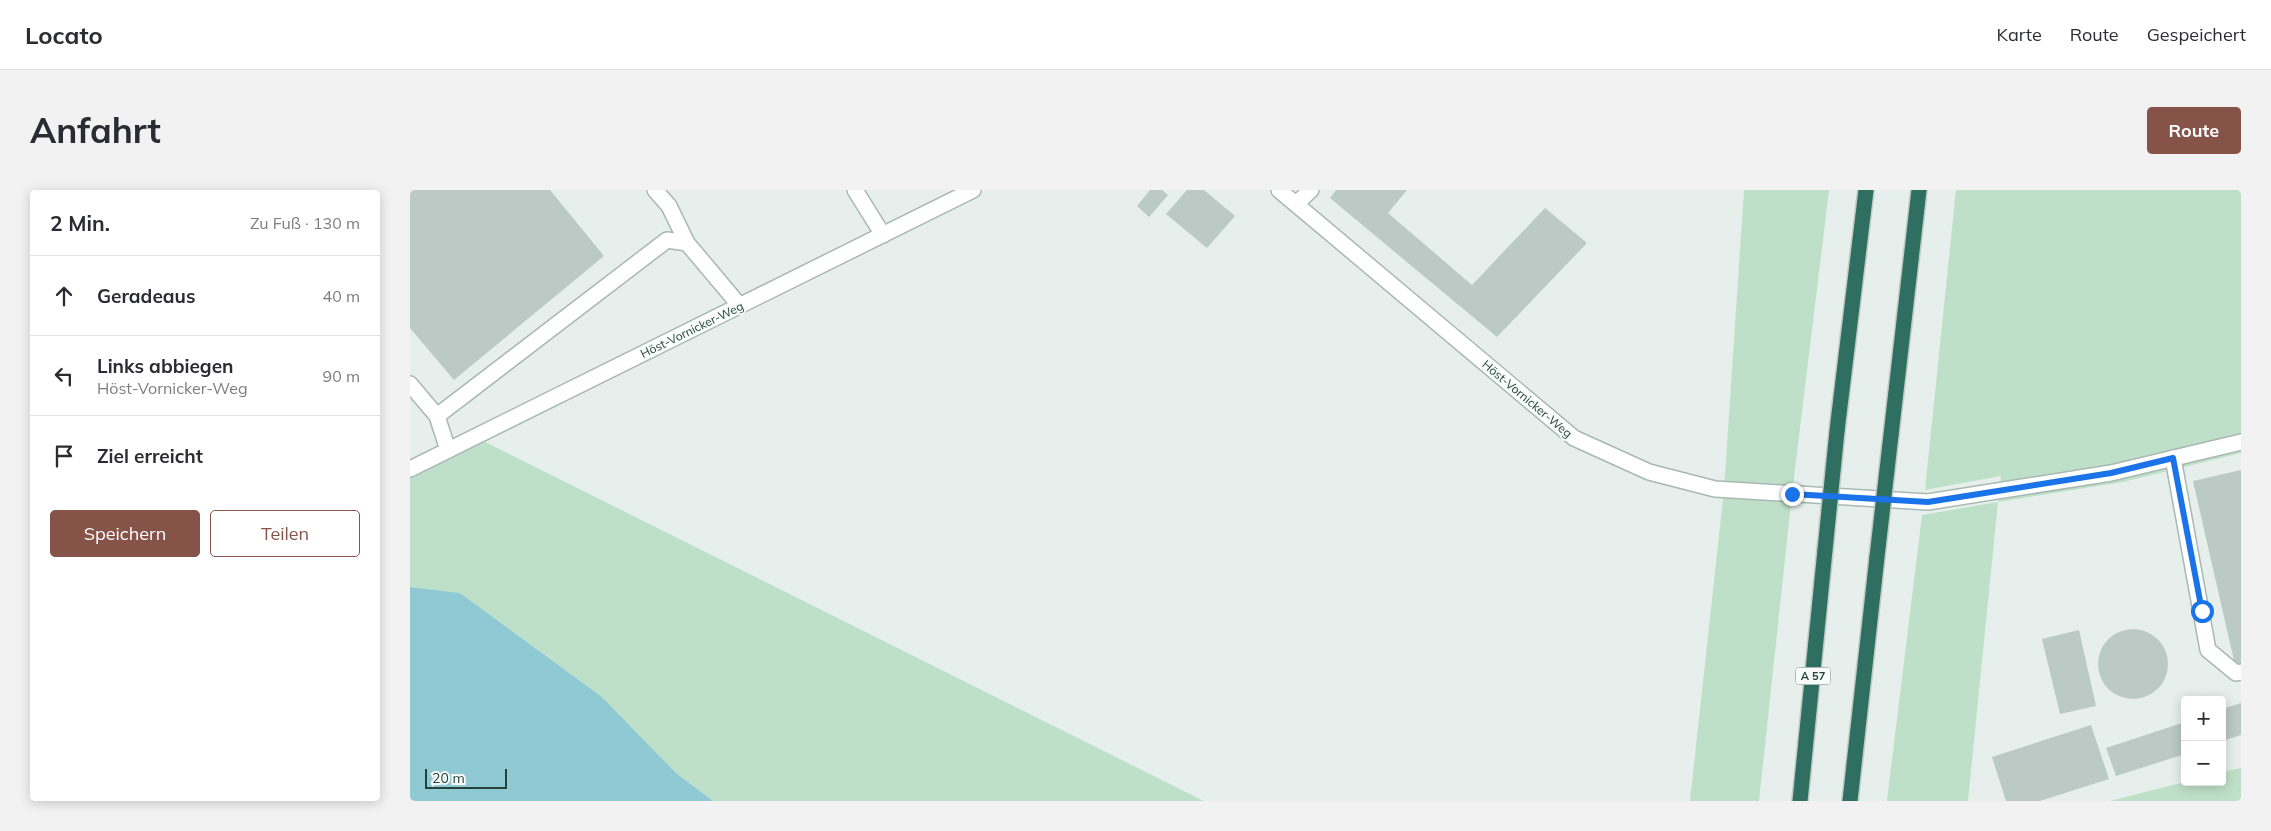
<!DOCTYPE html>
<html lang="de">
<meta charset="utf-8">
<style>
body{margin:0;font-family:Mulish,sans-serif;background:#f2f2f3;color:#2b2b33}
.controls{position:absolute;right:15px;bottom:15px;display:grid;overflow:hidden;border-radius:5px;box-shadow:0 2px 12px #0003}
.controls button{width:45px;height:45px;display:grid;place-items:center;padding:0;border:0;border-bottom:1px solid #e1e1e2;background:#fff;color:#2b2b33;font:25px sans-serif}
.scale{position:absolute;left:15px;bottom:12px;width:82px;box-sizing:border-box;padding-left:5px;border:2px solid #24423a;border-top:0;font-size:14px;line-height:18px;white-space:nowrap;color:#24423a;-webkit-text-stroke:4px #f7fbf9;paint-order:stroke}
.stop{position:absolute;width:15px;height:15px;margin:-11px;border:4px solid #1a73e8;border-radius:50%;background:#fff}
.stop.end{background:#1a73e8;border-color:#fff;box-shadow:0 1px 5px #0008}
.list{margin:0;padding:0;list-style:none}
h2{display:flex;justify-content:space-between;align-items:center;height:65px;margin:0;padding:0 20px;font-size:21px}
h2 small{font-size:16px;font-weight:400;color:#7c7c81}
.list li{display:grid;grid-template-columns:32px 1fr auto;gap:15px;align-items:center;box-sizing:border-box;height:80px;padding:0 20px;border-top:1px solid #e1e1e2}
.list b{display:block;font-size:19px;white-space:nowrap}
.list p{margin:0;font-size:16px;white-space:nowrap;color:#7c7c81}
.list em{font-size:16px;font-style:normal;color:#7c7c81}
.actions{display:flex;gap:10px;padding:15px 20px}
.actions a{flex:1;padding:11px 0;border:1px solid #855347;border-radius:5px;text-align:center;font-size:18px;color:#855347}
.actions .main{background:#855347;color:#fff}
.icon{flex:none;width:28px;height:28px;fill:none;stroke:currentColor;stroke-width:2;stroke-linecap:round;stroke-linejoin:round}
.map{position:relative;flex:none;width:1831px;height:611px;overflow:hidden;border-radius:5px}
header{display:flex;align-items:center;gap:30px;box-sizing:border-box;height:70px;padding:0 25px;background:#fff;border-bottom:1px solid #e1e1e2}
header strong{font-size:24px}
nav{display:flex;gap:28px;margin-inline-start:auto;font-size:18px}
.intro{display:flex;align-items:center;justify-content:space-between;box-sizing:border-box;height:120px;padding:0 30px}
h1{margin:0;font-size:35px}
.button{padding:12px 22px;border-radius:5px;background:#855347;color:#fff;font-size:18px;font-weight:700}
main{display:flex;gap:30px;padding:0 30px}
aside{flex:1;background:#fff;border-radius:5px;box-shadow:0 2px 12px #0003}
.map>svg:first-child{display:block}
.green{fill:#bfe0c8}
.water{fill:#8ec9d4}
.building{fill:#bbcac4}
.lines{fill:none;stroke-linecap:round;stroke-linejoin:round}
.service-casing{stroke:#a8b8b2;stroke-width:18}
.minor-casing{stroke:#a8b8b2;stroke-width:18}
.motorway-casing{stroke:#c2cac8;stroke-width:18}
.service{stroke:#fff;stroke-width:15}
.minor{stroke:#fff;stroke-width:15}
.motorway{stroke:#2f6f62;stroke-width:15}
.motorway-bridge-casing{stroke:#c2cac8;stroke-width:18;stroke-linecap:butt}
.motorway-bridge{stroke:#2f6f62;stroke-width:15}
.route{stroke:#1a73e8;stroke-width:6}
.labels{text-anchor:middle;stroke-width:4;stroke-linejoin:round;paint-order:stroke}
.shield{fill:#f7fbf9;stroke:#637a73;stroke-width:1}
.shield-label{font-size:11px;font-weight:bold;fill:#24423a}
.street-label{font-size:12px;fill:#24423a;stroke:#f7fbf9}
</style>
<header>
<strong>Locato</strong>
<nav><a>Karte</a><a>Route</a><a>Gespeichert</a></nav>
</header>
<div class="intro"><h1>Anfahrt</h1><a class="button">Route</a></div>
<main>
<aside>
<h2>2 Min.<small>Zu Fuß · 130 m</small></h2>
<ul class="list">
<li><svg class="icon" aria-label="ahead" viewBox="0 0 24 24"><path d="M12 20V5M6 11l6-6 6 6"/></svg><div><b>Geradeaus</b></div><em>40 m</em></li>
<li><svg class="icon" aria-label="left" viewBox="0 0 24 24"><path d="M17 20v-9H6M10 6l-5 5 5 5"/></svg><div><b>Links abbiegen</b><p>Höst-Vornicker-Weg</p></div><em>90 m</em></li>
<li><svg class="icon" aria-label="arrive" viewBox="0 0 24 24"><path d="M6 21V4h12l-3 4 3 4H6"/></svg><div><b>Ziel erreicht</b></div></li>
</ul>
<div class="actions"><a class="main">Speichern</a><a>Teilen</a></div>
</aside>
<div class="map">
<svg width="1831" height="611" viewBox="0 0 1831 611">
<rect width="100%" height="100%" fill="#e6efeb"/>
<path class="green" d="M1334 0H1419L1382 304 1349 611H1280L1314 300Z
M1546 0H1831V263L1713 292 1588 312 1558 611H1477L1512 325 1588 312 1591 286 1515 300Z
M65 247 794 611H303L266 583 192 507 50 403 0 397V280Z
M1831 578V611H1700L1775 592H1812V582Z"/>
<path class="water" d="M0 397 50 403 192 507 266 583 303 611H0Z"/>
<path class="building" d="M0 0H140L194 66 44 190 0 138Z
M740 0H752L758 5 739 27 727 16Z
M777 0H794L825 26 797 58 756 24Z
M926 0H997L978 23 1062 95 1135 18 1177 53 1087 147 920 8Z
M1831 280V474L1825 475 1783 291Z
M1688 474a35 35 0 1 1 70 0a35 35 0 1 1-70 0Z
M1669 440 1686 516 1650 524 1632 449Z
M1831 513V545L1812 551V519Z
M1775 532V564L1706 586 1696 558Z
M1681 535 1699 589 1630 611H1596L1582 567Z"/>
<g class="lines">
<defs>
<path id="service" d="M245 0 259 16 277 53
M445 0 473 45
M886 14 901 0
M0 194 27 226 38 260
M27 226 257 50 277 53 330 116
M1763 268 1798 460 1826 483 1831 482"/>
<path id="minor" d="M869 0 1164 248 1239 282 1305 299 1518 312 1701 283 1831 252
M0 279 563 0"/>
<path id="motorway" d="M1427 241 1456 0
M1481 245 1509 0
M1390 611 1415 360
M1440 611 1467 367"/>
</defs>
<use href="#service" class="service-casing"/>
<use href="#minor" class="minor-casing"/>
<use href="#motorway" class="motorway-casing"/>
<use href="#service" class="service"/>
<use href="#minor" class="minor"/>
<use href="#motorway" class="motorway"/>
<defs>
<path id="motorway-bridge" d="M1415 360 1427 241
M1467 367 1481 245"/>
</defs>
<use href="#motorway-bridge" class="motorway-bridge-casing"/>
<use href="#motorway-bridge" class="motorway-bridge"/>
</g>
<g class="lines">
<path class="route" d="M1382 304 1518 312 1701 283 1763 268 1792 421"/>
</g>
<g class="labels">
<rect class="shield" x="1385.5" y="477.5" width="35" height="17" rx="4"/>
<g class="shield-label">
<text x="1403" y="490">A 57</text>
</g>
<g class="street-label">
<text transform="translate(282 140) rotate(-26)" y="4">Höst-Vornicker-Weg</text>
<text transform="translate(1117 209) rotate(40)" y="4">Höst-Vornicker-Weg</text>
</g>
</g>
</svg>
<div class="controls">
<button>+</button>
<button>−</button>
</div>
<div class="scale">20 m</div>
<div class="stop" style="left:1792px;top:421px"></div>
<div class="stop end" style="left:1382px;top:304px"></div>
</div>
</main>
